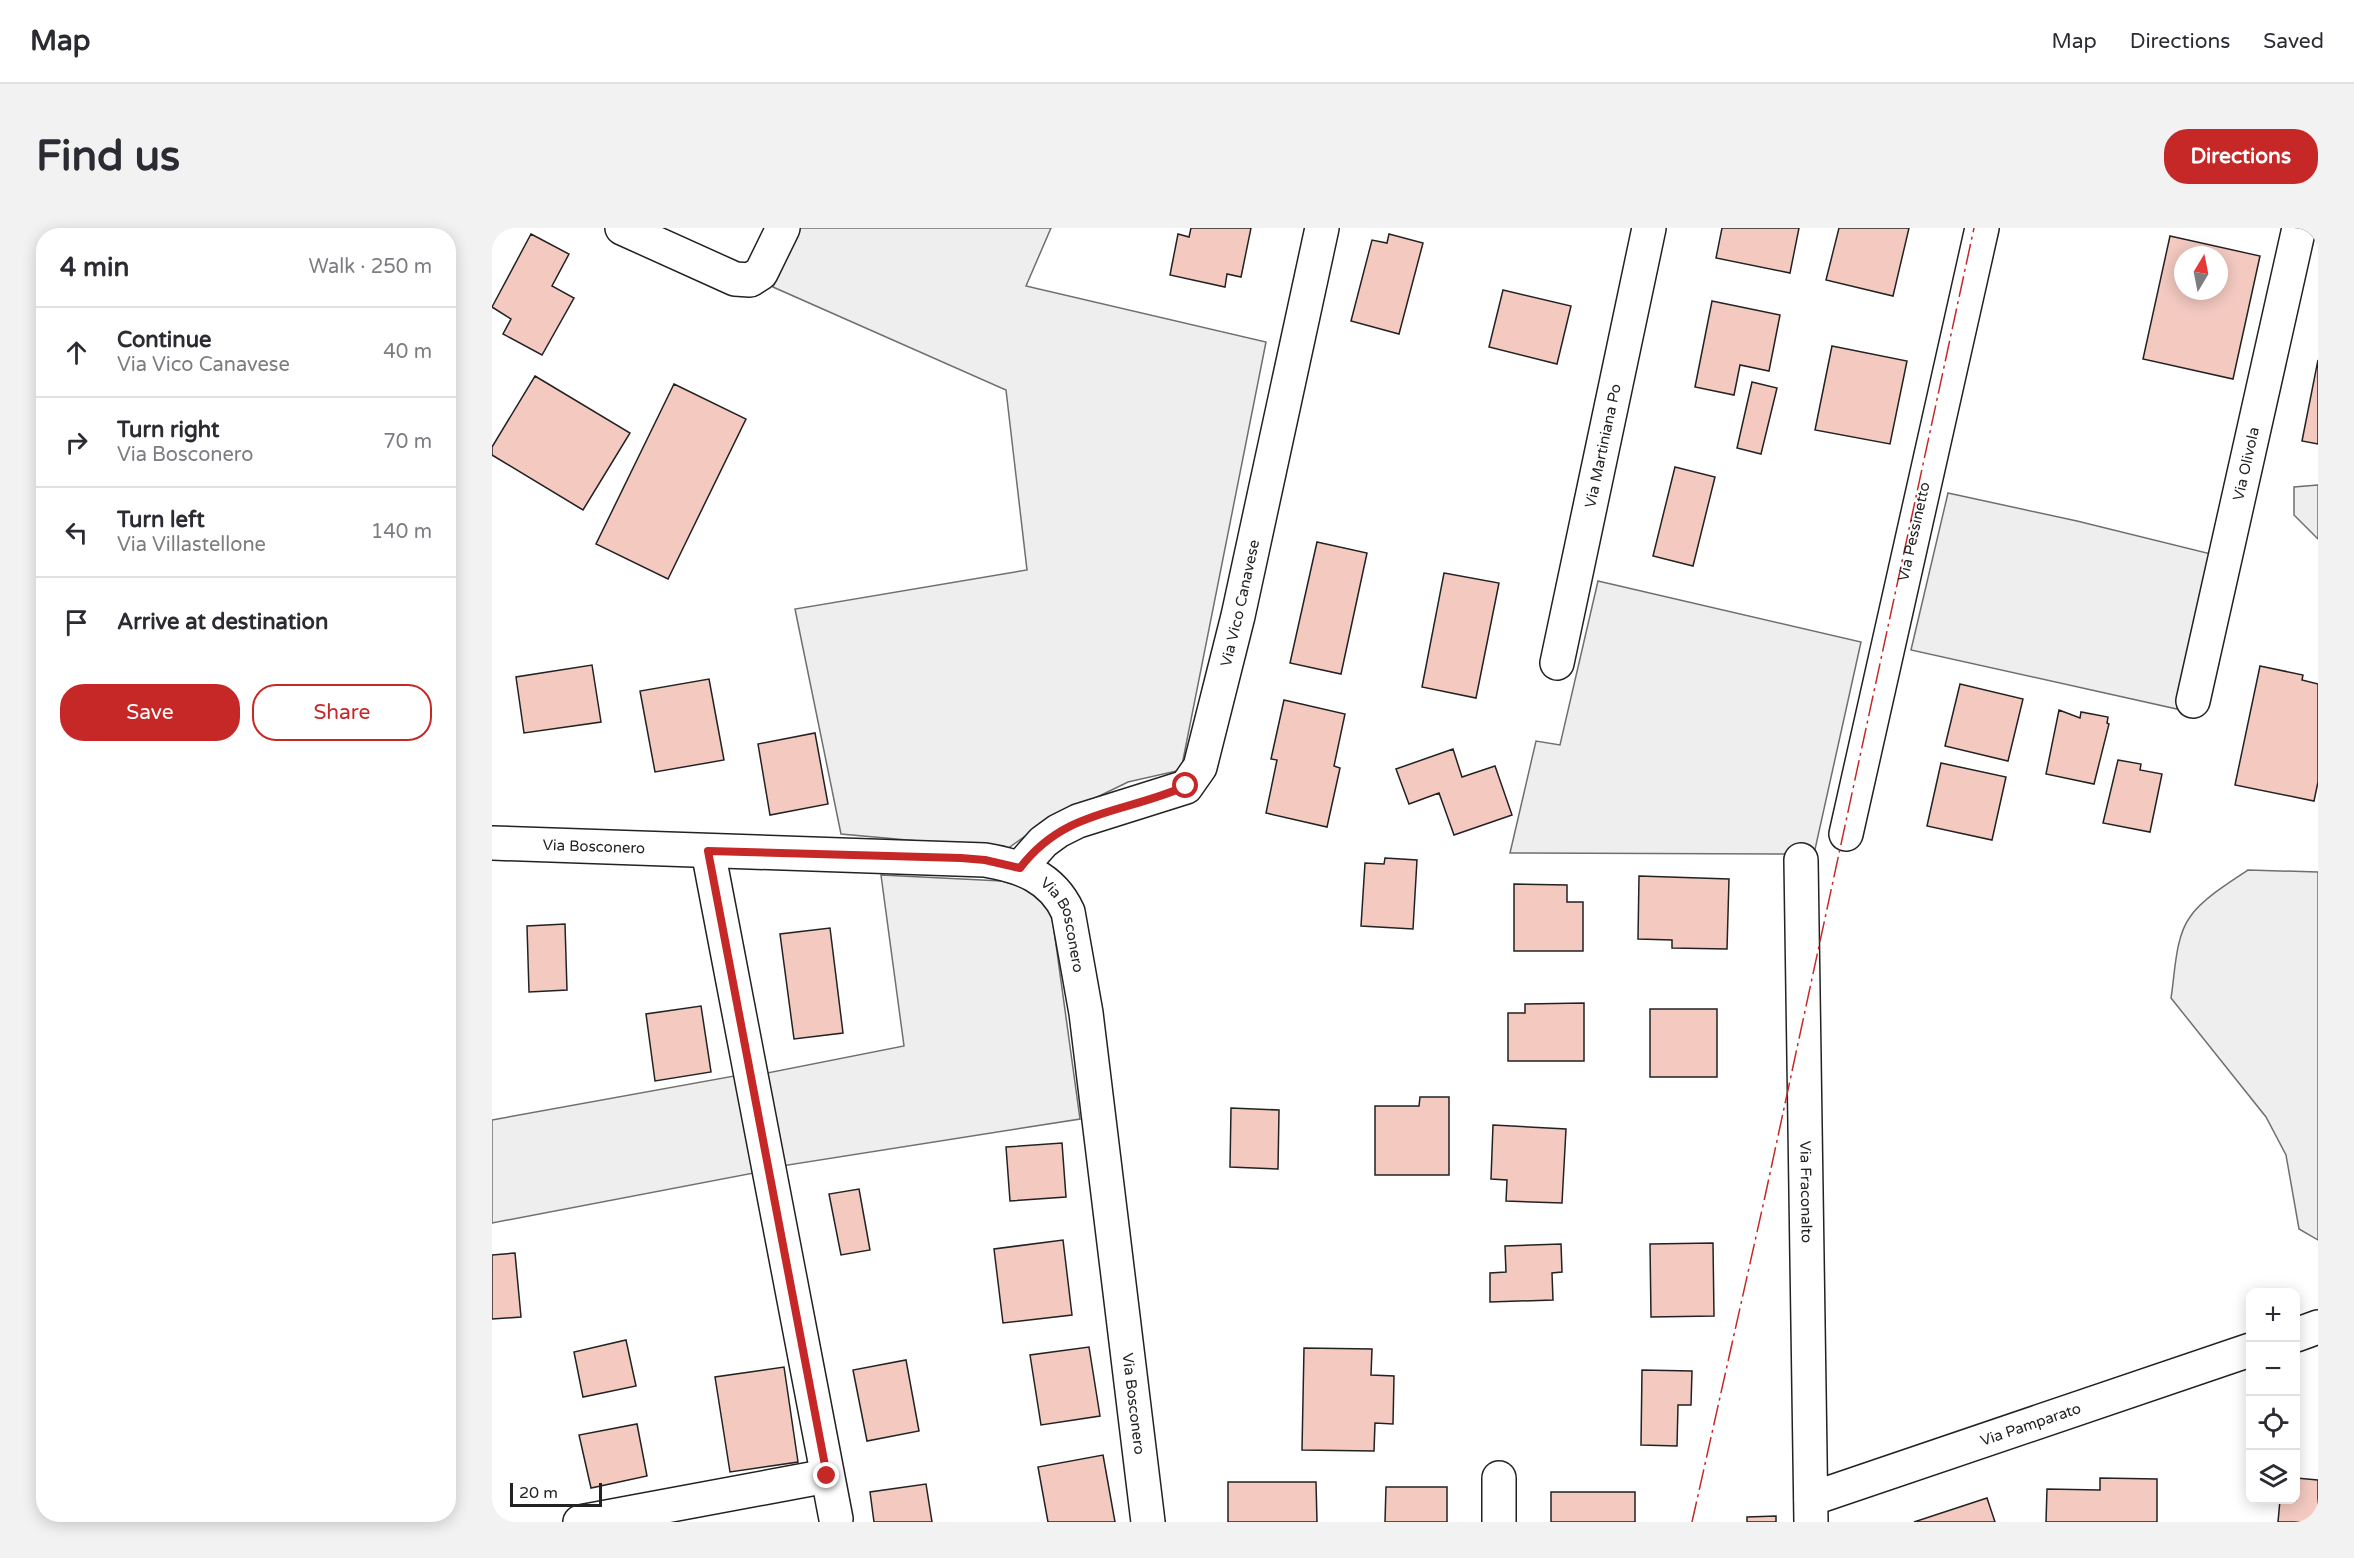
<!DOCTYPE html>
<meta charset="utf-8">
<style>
body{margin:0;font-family:"Varela Round",sans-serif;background:#f2f2f3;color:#2b2b33}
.controls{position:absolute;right:18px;bottom:18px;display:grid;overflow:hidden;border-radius:12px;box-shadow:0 3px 15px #0003}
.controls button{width:54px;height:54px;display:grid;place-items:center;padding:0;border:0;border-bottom:2px solid #e1e1e2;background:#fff;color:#2b2b33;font:30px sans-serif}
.compass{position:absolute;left:1682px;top:18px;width:54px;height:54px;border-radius:50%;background:#fff;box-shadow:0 3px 15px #0003;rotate:10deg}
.scale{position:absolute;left:18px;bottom:15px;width:92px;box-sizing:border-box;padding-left:6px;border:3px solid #222;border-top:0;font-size:16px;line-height:21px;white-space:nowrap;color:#222;-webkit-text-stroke:4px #fff;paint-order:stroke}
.stop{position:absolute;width:18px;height:18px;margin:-14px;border:4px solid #c62828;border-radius:50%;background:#fff}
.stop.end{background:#c62828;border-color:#fff;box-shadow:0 2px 6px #0008}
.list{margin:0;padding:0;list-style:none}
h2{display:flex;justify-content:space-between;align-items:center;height:78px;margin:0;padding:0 24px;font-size:26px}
h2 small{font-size:20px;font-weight:400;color:#7c7c81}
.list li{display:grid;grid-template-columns:39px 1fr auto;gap:18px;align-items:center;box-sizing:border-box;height:90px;padding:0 24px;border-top:2px solid #e1e1e2}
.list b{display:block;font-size:22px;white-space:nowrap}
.list p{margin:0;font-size:20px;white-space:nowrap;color:#7c7c81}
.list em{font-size:20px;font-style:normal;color:#7c7c81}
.actions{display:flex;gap:12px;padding:18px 24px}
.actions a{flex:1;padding:14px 0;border:2px solid #c62828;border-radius:24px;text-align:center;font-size:21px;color:#c62828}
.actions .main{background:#c62828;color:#fff}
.icon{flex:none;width:33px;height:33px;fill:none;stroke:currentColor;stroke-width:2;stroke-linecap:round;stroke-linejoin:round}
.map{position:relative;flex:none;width:1826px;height:1294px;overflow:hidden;border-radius:24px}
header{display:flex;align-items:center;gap:36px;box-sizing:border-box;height:84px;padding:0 30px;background:#fff;border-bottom:2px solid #e1e1e2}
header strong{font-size:28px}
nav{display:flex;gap:33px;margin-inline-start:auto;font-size:21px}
.intro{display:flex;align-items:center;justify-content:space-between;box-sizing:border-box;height:144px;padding:0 36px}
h1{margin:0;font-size:42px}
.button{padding:15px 27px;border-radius:24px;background:#c62828;color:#fff;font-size:21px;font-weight:700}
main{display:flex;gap:36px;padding:0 36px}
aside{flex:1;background:#fff;border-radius:24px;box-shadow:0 3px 15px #0003}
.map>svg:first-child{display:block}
.green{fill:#eee;stroke:#6f6f6f;stroke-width:1.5}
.building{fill:#f3c9c0;stroke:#222;stroke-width:1.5;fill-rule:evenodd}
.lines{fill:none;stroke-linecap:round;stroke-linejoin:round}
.minor-casing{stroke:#222;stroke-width:36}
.minor{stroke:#fff;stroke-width:33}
.power{stroke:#c62828;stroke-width:1.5;stroke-dasharray:21 4.5 3 4.5;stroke-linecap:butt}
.route{stroke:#c62828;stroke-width:8}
.labels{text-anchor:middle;stroke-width:4.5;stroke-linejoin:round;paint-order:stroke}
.street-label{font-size:15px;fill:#222;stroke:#fff}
</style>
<header>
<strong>Map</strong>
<nav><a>Map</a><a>Directions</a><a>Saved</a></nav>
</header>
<div class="intro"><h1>Find us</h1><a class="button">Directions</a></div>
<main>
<aside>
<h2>4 min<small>Walk · 250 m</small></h2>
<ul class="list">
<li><svg class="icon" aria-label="ahead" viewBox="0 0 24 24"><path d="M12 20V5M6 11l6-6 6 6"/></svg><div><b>Continue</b><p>Via Vico Canavese</p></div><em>40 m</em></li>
<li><svg class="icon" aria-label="right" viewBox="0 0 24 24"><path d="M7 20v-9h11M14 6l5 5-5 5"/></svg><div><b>Turn right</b><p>Via Bosconero</p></div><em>70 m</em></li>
<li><svg class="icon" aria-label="left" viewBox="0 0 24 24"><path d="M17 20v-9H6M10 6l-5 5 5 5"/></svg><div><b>Turn left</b><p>Via Villastellone</p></div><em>140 m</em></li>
<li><svg class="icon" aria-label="arrive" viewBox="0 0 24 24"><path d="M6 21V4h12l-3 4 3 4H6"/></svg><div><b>Arrive at destination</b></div></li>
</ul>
<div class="actions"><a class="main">Save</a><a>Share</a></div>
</aside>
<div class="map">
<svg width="1826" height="1294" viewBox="0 0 1826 1294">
<rect width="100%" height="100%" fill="#fff"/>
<path class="green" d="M307 0H559L534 58 774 114 689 542 636 554 550 596 515 621 349 606 303 381 535 342 514 162 281 59Z
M1826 257V311L1802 287V259Z
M1456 265 1585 293 1719 326 1685 481 1419 422Z
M1106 353 1369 414 1322 626 1018 625 1044 513 1068 517Z
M1756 642 1826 644V1012L1807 1001 1794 927 1774 889 1679 770C1683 746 1683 709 1698 689 1709 672 1739 653 1756 642Z
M389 647 510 653 534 660 555 675 561 695 588 891 290 938 275 845 412 818Z
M242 848 262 945 0 995V892Z"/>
<path class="building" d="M699 0H759L749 49 735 46 733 59 678 47 686 6 697 9Z
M1230 0H1307L1298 45 1224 30Z
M1347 0H1417L1401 68 1334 52Z
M39 6 77 26 60 58 82 70 50 127 11 106 19 91 0 79Z
M897 6 931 15 907 106 859 93 880 12 895 15Z
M1678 8 1768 28 1741 151 1651 131ZM1691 27H1727V63H1691Z
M1011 62 1079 78 1065 136 997 119Z
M1220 73 1288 87 1277 143 1248 137 1242 167 1203 159Z
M1340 118 1415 133 1398 216 1323 202Z
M1826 132V216L1810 213Z
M43 148 138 205 91 282 0 227V219Z
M1260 154 1285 160 1269 226 1245 220Z
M182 156 254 191 176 351 104 316Z
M1183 239 1223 249 1201 338 1161 328Z
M825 314 875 325 849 446 798 435Z
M952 345 1007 355 984 470 930 459Z
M100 437 109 494 32 505 24 449Z
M1768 438 1811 447 1810 452 1826 456V554L1822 573 1743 557Z
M217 451 232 532 163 544 148 463Z
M1468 456 1531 471 1516 533 1453 518Z
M792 472 853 486 842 538 848 540 835 599 774 585 785 532 779 531Z
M1567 482 1588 490 1589 484 1616 489 1615 495 1617 496 1602 556 1554 546Z
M323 505 336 576 278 587 266 516Z
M961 521 970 549 1003 538 1020 587 962 607 947 565 917 576 904 541Z
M1626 532 1649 536 1648 542 1670 546 1658 604 1611 595Z
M1449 535 1514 549 1500 612 1435 598Z
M893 630 925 632 921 701 869 698 873 635 892 636Z
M1147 648 1237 651 1235 721 1180 720V712L1146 711Z
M1022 656 1075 657V674H1091V723H1022Z
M73 696 75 762 37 764 35 698Z
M338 700 351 805 302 811 288 706Z
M1092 775V833H1016V785H1033V776Z
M209 778 219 844 163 853 154 786Z
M1158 781H1225V849H1158Z
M928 869H957V947H883V878H927Z
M739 880 787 882 786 941 738 939Z
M1001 897 1074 901 1070 975 1014 973 1015 952 999 951Z
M570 915 574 969 518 973 514 919Z
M367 961 378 1022 349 1027 337 966Z
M571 1012 580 1087 511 1095 502 1021Z
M1221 1015 1222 1088 1159 1089 1158 1016Z
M1069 1016 1070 1044 1060 1045 1061 1072 998 1074V1045L1014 1044 1013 1018Z
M23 1025 29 1089 0 1091V1027Z
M134 1112 144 1158 91 1169 82 1124Z
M597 1119 608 1188 549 1197 538 1127Z
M812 1120 880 1121 879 1147 902 1148 901 1196 883 1195 882 1223 810 1222Z
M414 1132 427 1203 375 1213 361 1142Z
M292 1139 306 1234 238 1244 223 1149Z
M1150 1142 1200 1143 1199 1177H1186L1185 1218 1149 1217Z
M145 1196 155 1248 99 1260 87 1207Z
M611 1227 623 1294H556L546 1239Z
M1608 1250 1665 1251V1294H1554L1555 1261 1608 1262Z
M1804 1250 1826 1252V1294H1786L1788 1272H1804Z
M736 1254H824L825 1294H736Z
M434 1256 440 1294H382L378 1264Z
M894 1259H955V1294H893Z
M1059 1264H1143V1294H1059Z
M1495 1270 1503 1294H1422Z
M1284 1288V1294H1255V1289Z"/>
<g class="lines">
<defs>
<g id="minor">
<path d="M130 0 243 51 258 52 269 45 291 0"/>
<path id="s1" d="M1065 435 1157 0"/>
<path id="s2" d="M1701 473 1807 0"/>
<path id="s3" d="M1354 606 1490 0"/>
<path id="s4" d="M0 615 493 632C529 638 560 649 576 684L594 785 656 1294"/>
<path d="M216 623 344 1291"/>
<path id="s5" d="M1309 632 1319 1294"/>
<path id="s6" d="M528 640 551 614 566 603 586 593 694 559 708 539 746 388 830 0"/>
<path d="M1804 1107 1826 1099"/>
<path id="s7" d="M1319 1271 1758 1122"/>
<path d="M88 1294 335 1248"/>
<path d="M1007 1294V1250"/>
</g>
</defs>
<use href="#minor" class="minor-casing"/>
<use href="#minor" class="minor"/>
<path class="power" d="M1200 1294 1272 973 1482 0"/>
</g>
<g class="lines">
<path class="route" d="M335 1248 216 623 469 630 493 632 528 640C573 581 631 586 694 558"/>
</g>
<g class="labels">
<g class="street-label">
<text dy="5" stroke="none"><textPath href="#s1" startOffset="222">Via Martiniana Po</textPath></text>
<text dy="5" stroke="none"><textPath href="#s2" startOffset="243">Via Olivola</textPath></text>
<text dy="5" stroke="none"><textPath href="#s3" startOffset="310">Via Pessinetto</textPath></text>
<text dy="5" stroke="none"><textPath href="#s6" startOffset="382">Via Vico Canavese</textPath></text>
<text dy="5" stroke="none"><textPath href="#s4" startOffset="102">Via Bosconero</textPath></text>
<text dy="5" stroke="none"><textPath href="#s4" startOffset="606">Via Bosconero</textPath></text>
<text dy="5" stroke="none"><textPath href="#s5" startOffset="332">Via Fraconalto</textPath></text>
<text dy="5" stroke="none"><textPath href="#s4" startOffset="1092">Via Bosconero</textPath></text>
<text dy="5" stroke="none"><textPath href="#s7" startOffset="232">Via Pamparato</textPath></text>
</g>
</g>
</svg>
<div class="controls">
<button>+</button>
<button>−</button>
<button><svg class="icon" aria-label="locate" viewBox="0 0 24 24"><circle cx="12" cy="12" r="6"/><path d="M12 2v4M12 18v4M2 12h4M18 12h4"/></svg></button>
<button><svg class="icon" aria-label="layers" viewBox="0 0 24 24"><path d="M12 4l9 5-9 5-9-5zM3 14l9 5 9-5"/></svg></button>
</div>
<svg class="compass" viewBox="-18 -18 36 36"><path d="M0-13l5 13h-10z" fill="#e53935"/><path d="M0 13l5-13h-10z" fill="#7c7c81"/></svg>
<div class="scale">20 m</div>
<div class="stop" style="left:694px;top:558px"></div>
<div class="stop end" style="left:335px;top:1248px"></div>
</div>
</main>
